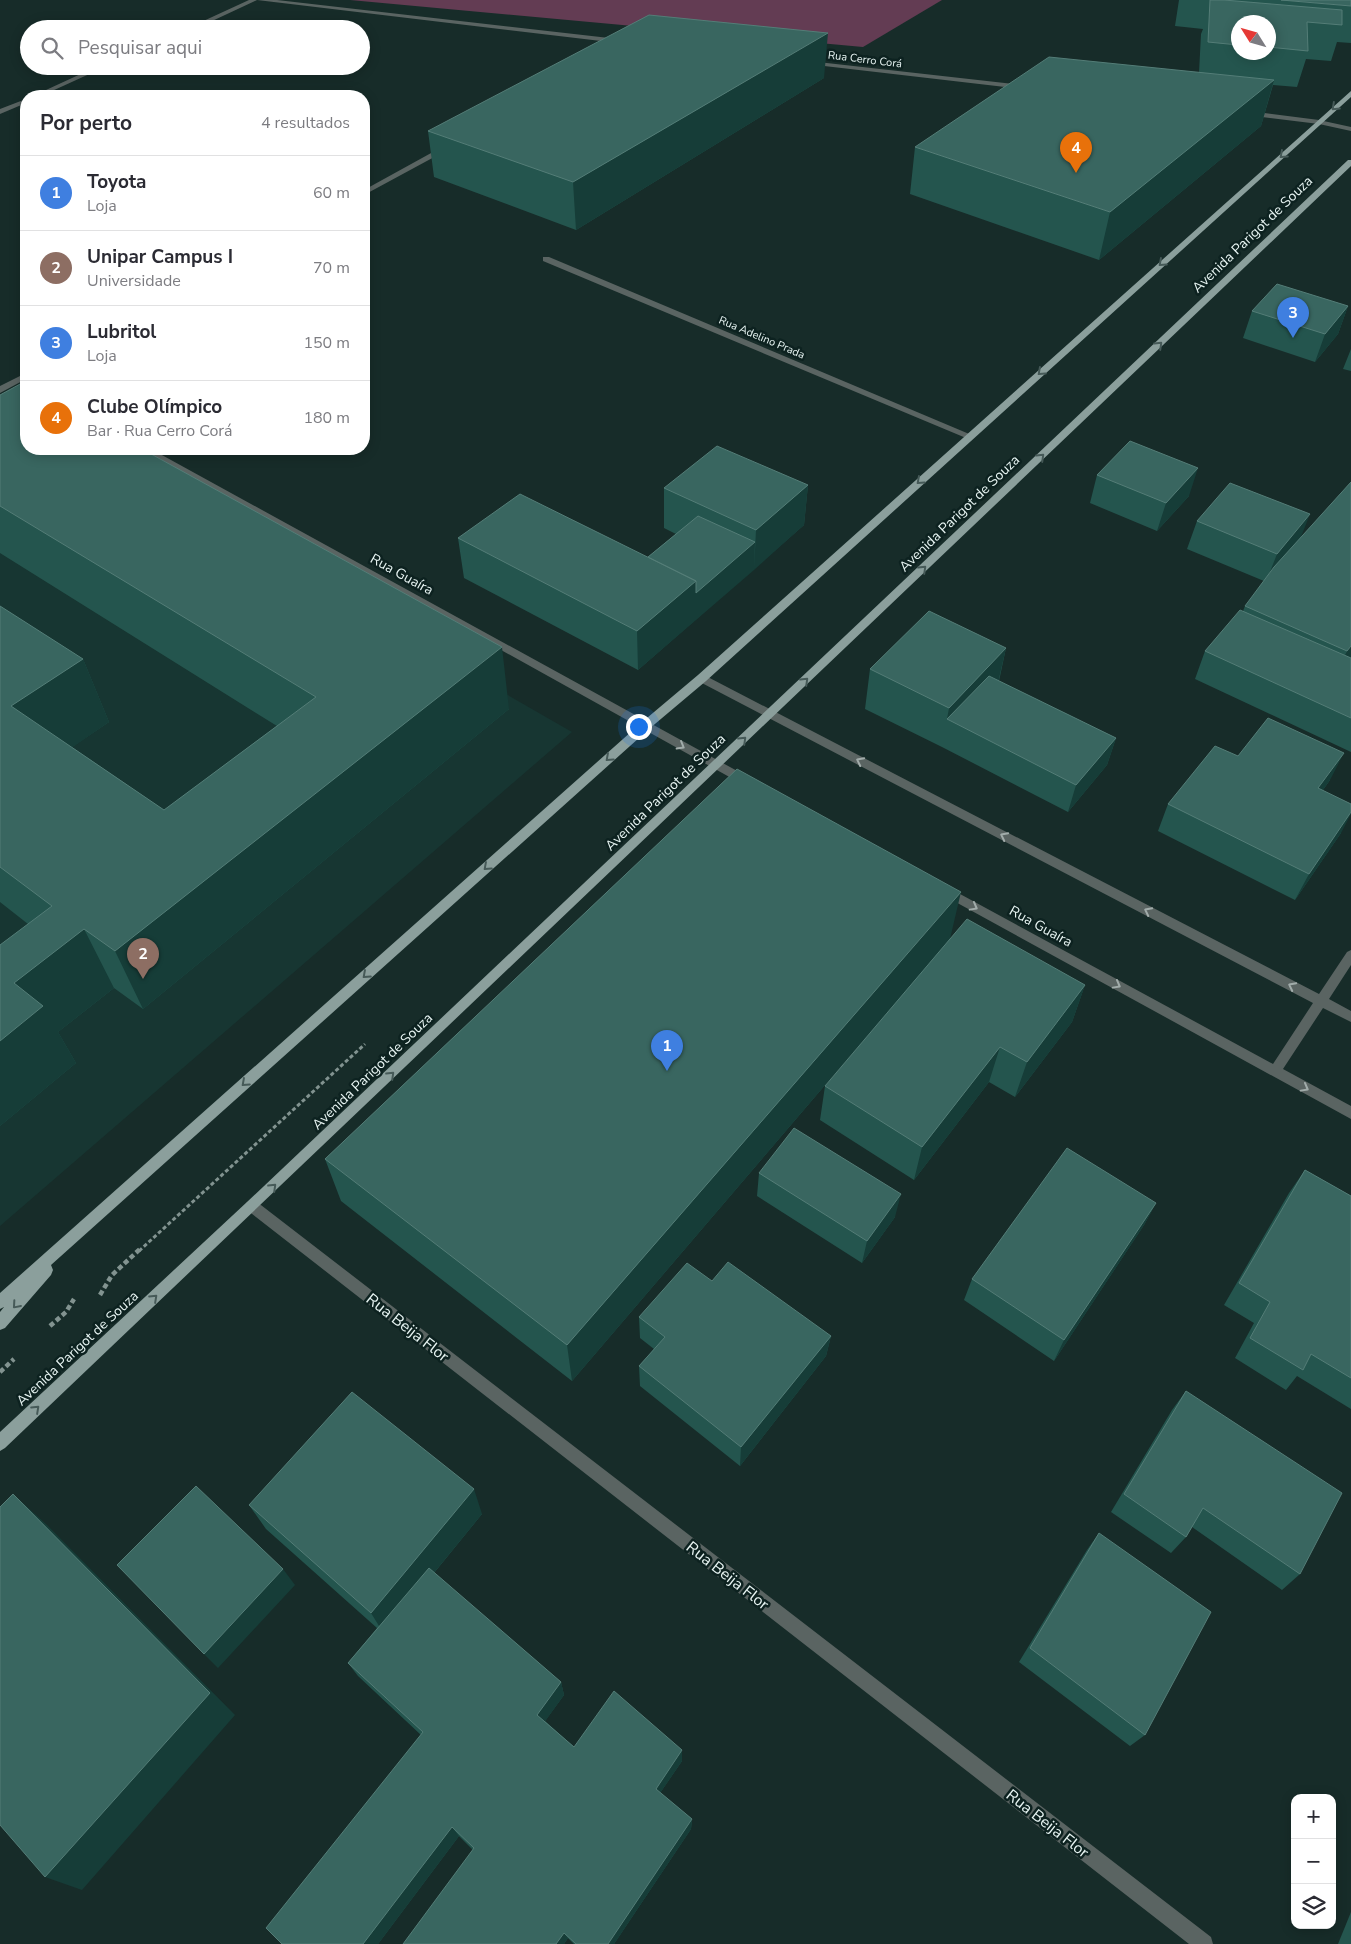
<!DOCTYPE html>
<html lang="pt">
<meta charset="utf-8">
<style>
body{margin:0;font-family:"Nunito Sans",sans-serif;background:#f7f7f7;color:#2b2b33}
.controls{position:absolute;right:15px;bottom:15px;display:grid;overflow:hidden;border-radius:10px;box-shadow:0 2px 12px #0003}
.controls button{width:45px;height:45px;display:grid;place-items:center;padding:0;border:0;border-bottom:1px solid #e1e1e2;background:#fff;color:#2b2b33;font:25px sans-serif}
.compass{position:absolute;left:1231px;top:15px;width:45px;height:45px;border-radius:50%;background:#fff;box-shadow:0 2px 12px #0003;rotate:307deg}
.you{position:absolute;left:638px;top:726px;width:18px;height:18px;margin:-12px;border:4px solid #fff;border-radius:50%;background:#1a73e8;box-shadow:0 0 0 8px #1a73e833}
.badge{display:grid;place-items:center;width:32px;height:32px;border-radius:50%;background:#b45309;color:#fff;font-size:16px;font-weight:700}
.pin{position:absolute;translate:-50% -41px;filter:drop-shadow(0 1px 2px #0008)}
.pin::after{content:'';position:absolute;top:26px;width:18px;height:15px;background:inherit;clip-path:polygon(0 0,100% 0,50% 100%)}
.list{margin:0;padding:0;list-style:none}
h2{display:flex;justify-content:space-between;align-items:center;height:65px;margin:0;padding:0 20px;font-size:21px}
h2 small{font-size:16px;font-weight:400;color:#7c7c81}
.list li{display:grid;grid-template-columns:32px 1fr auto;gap:15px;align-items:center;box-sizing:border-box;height:75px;padding:0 20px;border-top:1px solid #e1e1e2}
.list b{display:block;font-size:19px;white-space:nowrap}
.list p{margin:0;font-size:16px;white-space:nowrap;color:#7c7c81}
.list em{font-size:16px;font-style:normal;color:#7c7c81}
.icon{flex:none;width:28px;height:28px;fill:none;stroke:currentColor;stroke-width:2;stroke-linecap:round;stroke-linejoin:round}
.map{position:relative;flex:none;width:1351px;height:1944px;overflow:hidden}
.search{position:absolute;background:#fff;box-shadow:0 2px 12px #0003;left:20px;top:20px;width:350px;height:55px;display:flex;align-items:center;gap:12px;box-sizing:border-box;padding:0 18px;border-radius:28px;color:#7c7c81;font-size:19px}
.panel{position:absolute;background:#fff;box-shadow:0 2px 12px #0003;left:20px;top:90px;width:350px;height:365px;border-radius:20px}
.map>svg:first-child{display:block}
.built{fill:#173632}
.green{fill:#633c53}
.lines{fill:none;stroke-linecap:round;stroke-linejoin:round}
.path-far1{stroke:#829390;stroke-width:3;stroke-dasharray:4 2.5;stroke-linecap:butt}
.path{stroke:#829390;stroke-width:4.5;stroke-dasharray:5 3;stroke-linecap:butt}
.minor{fill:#5a6462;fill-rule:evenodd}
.major{fill:#8b9f9c;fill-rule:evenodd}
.wall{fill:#24554e;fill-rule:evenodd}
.shaded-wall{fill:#163d38}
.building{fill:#396660;stroke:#547d77}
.oneway{stroke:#465a58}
.oneway2{stroke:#a1acaa}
.labels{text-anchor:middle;stroke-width:5;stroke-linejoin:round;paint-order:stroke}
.far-street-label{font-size:11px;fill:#e8f5f3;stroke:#0d2220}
.street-label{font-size:14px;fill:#e8f5f3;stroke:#0d2220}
.near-street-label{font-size:16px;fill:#e8f5f3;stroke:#0d2220}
</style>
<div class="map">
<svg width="1351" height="1944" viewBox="0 0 1351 1944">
<rect width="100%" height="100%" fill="#172c29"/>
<path class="built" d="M0 422 26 449H80L572 732 0 1226Z"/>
<path class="green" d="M350 0H942L863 47Z"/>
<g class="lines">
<path class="path-far1" d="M139 1251 365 1044"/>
<path class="path" d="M100 1295 112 1275 140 1249
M50 1326 66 1312 74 1299
M0 1372 14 1359"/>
<path class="minor" d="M249 0H277L618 39 621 41 618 43 257 0 195 29H186Z
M809 61 1023 85 1026 87 1023 89 807 64V62Z
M98 66H107L41 96H33Z
M26 99V103L0 114V109Z
M1249 111 1319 120 1351 127V131L1319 124 1246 115 1245 113Z
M442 147 449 149 364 195V190Z
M543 257H549L974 436 966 438 543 261Z
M26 373V379L0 393V386Z
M140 449H151L750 778 752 781 750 784H742Z
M702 674 1319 994 1347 952 1351 950V965L1329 999 1351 1011V1022L1323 1008 1283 1069 1351 1106V1119L941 894 939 891 945 886 949 888 1273 1064 1313 1003 698 681V675Z
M252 1200 257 1202 1211 1937 1213 1944H1189L247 1210 245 1206 247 1202Z"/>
<path class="major" d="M1351 91V97L706 681 649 729 51 1265 53 1270 51 1275 5 1328 0 1330V1312L4 1307 0 1309V1293L641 723 698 675Z
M1348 160H1351V166L5 1448 0 1451V1432L247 1202Z"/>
</g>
<path class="wall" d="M1179 0H1281L1351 6V43L1337 42 1331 61 1306 59 1297 87 1273 85 1261 126 1099 260 910 194 915 147 1199 73 1201 34 1203 29 1175 26ZM1238 22H1268V52H1238Z
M824 78 576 230 434 177 428 131Z
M1348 306 1338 334 1315 362 1243 338 1252 311Z
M1351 349V371L1343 369Z
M0 395 509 709 143 1009 114 988 58 1032 76 1063 0 1126 28 924 0 902V606L83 659 109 722 72 747 164 810 277 726 0 553Z
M1097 475 1189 496 1157 531 1090 503Z
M808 485 804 525 638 670 464 578 458 538 648 557 676 534 664 528V488Z
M1197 521 1301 537 1351 658V752L1195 679 1205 651 1243 611 1245 606 1264 581 1187 549Z
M1006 648 999 681 1116 738 1107 765 1068 812 942 747 865 709 870 669Z
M1238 756 1330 780 1323 790 1341 833 1295 900 1158 831 1168 804Z
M950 939 572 1381 341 1201 325 1159Z
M1085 985 1072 1022 1015 1097 989 1082 914 1180 820 1120 825 1086Z
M1305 1170 1351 1196V1409L1297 1376 1286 1390 1235 1358 1254 1323 1224 1305 1289 1193Z
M759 1173 895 1217 862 1263 757 1196Z
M1156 1203 1144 1225 1054 1361 964 1300 972 1279Z
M712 1281 831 1336 826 1356 740 1466 640 1386 639 1366 654 1349 640 1338 639 1317Z
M1186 1391 1300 1574 1282 1590 1192 1527 1186 1537 1171 1553 1111 1512 1172 1410Z
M249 1505 482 1514 434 1573 561 1682 564 1695 545 1721 574 1747 682 1750V1761L660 1793 692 1819 691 1829 614 1944H574L568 1938 564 1944H403L473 1850 459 1836 378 1944H282L421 1735 358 1676 348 1663 377 1628 266 1529Z
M1099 1533 1145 1735 1130 1746 1019 1662 1087 1550Z
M1351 1912V1944H1338Z"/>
<path class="shaded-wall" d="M828 33 824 78 576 230 573 182Z
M1274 80 1261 126 1099 260 1110 212Z
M1348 306 1338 334 1315 362 1325 334Z
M1198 468 1189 496 1157 531 1166 503Z
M808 485 804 525 754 570 756 530Z
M1310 514 1299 542 1266 582 1277 554Z
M755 542 754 570 638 670 637 631 696 581Z
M1351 646V658L1334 678 1347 651Z
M502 647 509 709 143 1009 115 951Z
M1006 648 997 687 947 719 949 708Z
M83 659 109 722 41 769 11 706Z
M1116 738 1107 765 1068 812 1076 785Z
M1344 753 1330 780 1305 815 1318 788Z
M1351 812V814L1341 833 1295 900 1309 874Z
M961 892 950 939 572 1381 567 1345Z
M84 929 114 988 58 1032 76 1063 0 1126V1041L14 983Z
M1085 985 1072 1022 1015 1097 1027 1062Z
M1000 1047 989 1082 914 1180 922 1147Z
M901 1194 895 1217 862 1263 867 1241Z
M1156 1203 1144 1225 1054 1361 1064 1340Z
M831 1336 826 1356 740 1466 741 1447Z
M474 1489 482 1514 384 1634 371 1613Z
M13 1494 47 1525 235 1715 82 1890 45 1877Z
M283 1569 295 1585 218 1668 204 1654Z
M561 1682 564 1695 541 1727 537 1715Z
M682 1750V1761L656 1799V1789Z
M692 1819 691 1829 614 1944H608Z
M452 1827 459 1836 378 1944H363Z
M564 1933 568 1938 564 1944H556Z"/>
<path class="building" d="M1210 0H1224L1342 10V25L1307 22 1308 51 1268 47V22H1238V45L1208 42Z
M1281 0H1351V6Z
M649 15 828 33 573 182 428 131Z
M1049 57 1274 80 1110 212 915 147Z
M1277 284 1348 306 1325 334 1252 311Z
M22 383 26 385V449H142L502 647 115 951 84 929 14 983 43 1006 0 1041V945L52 906 0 867V606L83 659 11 706 164 810 316 697 0 506V395Z
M1130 441 1198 468 1166 503 1097 475Z
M717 446 808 485 756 530 664 488Z
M1351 482V646L1347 651 1245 606 1274 567Z
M1230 483 1310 514 1277 554 1197 521Z
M520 494 696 581 637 631 458 538Z
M698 516 755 542 696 593V581L648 557Z
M1240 610 1351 658V718L1205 651Z
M929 611 1006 648 949 708 870 669Z
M989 676 1116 738 1076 785 947 719Z
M1268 718 1344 753 1318 788 1351 804V812L1309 874 1168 804 1215 746 1238 756Z
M737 769 961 892 567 1345 325 1159Z
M967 919 1085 985 1027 1062 1000 1047 922 1147 825 1086Z
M794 1128 901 1194 867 1241 759 1173Z
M1067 1148 1156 1203 1064 1340 972 1279Z
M1305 1170 1351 1196V1378L1311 1354 1303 1370 1250 1338 1270 1302 1239 1283Z
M728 1262 831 1336 741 1447 639 1366 665 1337 639 1317 687 1263 712 1281Z
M1186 1391 1342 1493 1300 1574 1203 1508 1186 1537 1124 1494Z
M352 1392 474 1489 371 1613 249 1505Z
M196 1486 283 1569 204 1654 117 1565Z
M13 1494 210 1693 45 1877 0 1825V1507Z
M1099 1533 1211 1612 1145 1735 1030 1648Z
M429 1568 561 1682 537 1715 574 1747 614 1691 682 1750 656 1789 692 1819 608 1944H576L564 1933 556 1944H403L474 1848 452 1827 363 1944H282L266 1928 423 1732 348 1663Z"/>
<defs><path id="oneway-chevron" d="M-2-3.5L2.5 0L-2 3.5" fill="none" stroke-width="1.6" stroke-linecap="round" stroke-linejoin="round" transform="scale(1.25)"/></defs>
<g class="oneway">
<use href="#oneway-chevron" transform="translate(1335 107) rotate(137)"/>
<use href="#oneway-chevron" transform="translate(1283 155) rotate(138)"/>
<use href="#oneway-chevron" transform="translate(1162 263) rotate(138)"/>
<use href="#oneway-chevron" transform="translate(1159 345) rotate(-44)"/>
<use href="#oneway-chevron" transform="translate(1041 372) rotate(138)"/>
<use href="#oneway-chevron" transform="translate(1041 457) rotate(-44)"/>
<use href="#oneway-chevron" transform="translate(920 481) rotate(138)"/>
<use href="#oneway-chevron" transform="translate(923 569) rotate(-44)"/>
<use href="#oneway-chevron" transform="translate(805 681) rotate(-44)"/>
<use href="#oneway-chevron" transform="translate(743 740) rotate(-44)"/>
<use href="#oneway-chevron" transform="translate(609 758) rotate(138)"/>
<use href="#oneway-chevron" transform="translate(487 867) rotate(138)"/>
<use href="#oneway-chevron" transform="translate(366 975) rotate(138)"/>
<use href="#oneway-chevron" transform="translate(391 1075) rotate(-44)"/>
<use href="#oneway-chevron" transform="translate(245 1083) rotate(138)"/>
<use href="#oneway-chevron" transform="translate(273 1187) rotate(-44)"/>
<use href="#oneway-chevron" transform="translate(154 1298) rotate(-43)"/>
<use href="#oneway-chevron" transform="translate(16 1305) rotate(131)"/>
<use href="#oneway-chevron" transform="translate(36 1409) rotate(-43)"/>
</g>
<g class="oneway2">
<use href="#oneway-chevron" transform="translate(681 746) rotate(30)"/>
<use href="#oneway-chevron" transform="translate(860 761) rotate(-153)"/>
<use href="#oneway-chevron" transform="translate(1004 836) rotate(-153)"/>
<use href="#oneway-chevron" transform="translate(974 907) rotate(29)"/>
<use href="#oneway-chevron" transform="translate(1148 911) rotate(-153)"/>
<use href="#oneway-chevron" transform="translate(1117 985) rotate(29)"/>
<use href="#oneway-chevron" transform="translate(1292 986) rotate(-153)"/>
<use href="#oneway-chevron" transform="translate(1305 1088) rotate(29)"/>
</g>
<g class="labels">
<g class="far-street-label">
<text transform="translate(865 59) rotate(7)" y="4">Rua Cerro Corá</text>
<text transform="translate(762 337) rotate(23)" y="4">Rua Adelino Prada</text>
</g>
<g class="street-label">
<text transform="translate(1252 234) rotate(-44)" y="5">Avenida Parigot de Souza</text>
<text transform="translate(959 513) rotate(-44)" y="5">Avenida Parigot de Souza</text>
<text transform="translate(402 574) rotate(29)" y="5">Rua Guaíra</text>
<text transform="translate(665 792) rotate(-44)" y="5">Avenida Parigot de Souza</text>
<text transform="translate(1041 926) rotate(29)" y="5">Rua Guaíra</text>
<text transform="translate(372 1071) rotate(-44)" y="5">Avenida Parigot de Souza</text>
<text transform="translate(77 1348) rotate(-43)" y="5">Avenida Parigot de Souza</text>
</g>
<g class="near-street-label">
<text transform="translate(408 1327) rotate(38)" y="6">Rua Beija Flor</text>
<text transform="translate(728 1575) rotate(38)" y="6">Rua Beija Flor</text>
<text transform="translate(1048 1823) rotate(38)" y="6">Rua Beija Flor</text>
</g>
</g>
</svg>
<div class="controls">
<button>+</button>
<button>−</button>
<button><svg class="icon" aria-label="layers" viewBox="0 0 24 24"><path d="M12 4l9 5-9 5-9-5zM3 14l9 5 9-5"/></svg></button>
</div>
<svg class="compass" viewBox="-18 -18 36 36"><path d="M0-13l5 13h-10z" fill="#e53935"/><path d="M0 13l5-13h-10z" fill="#7c7c81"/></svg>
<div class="you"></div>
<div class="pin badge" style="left:667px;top:1071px;background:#3f7fe0">1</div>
<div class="pin badge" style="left:143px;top:979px;background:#8d6e63">2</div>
<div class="pin badge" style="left:1293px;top:338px;background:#3f7fe0">3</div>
<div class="pin badge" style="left:1076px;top:173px;background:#e8710a">4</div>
<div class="search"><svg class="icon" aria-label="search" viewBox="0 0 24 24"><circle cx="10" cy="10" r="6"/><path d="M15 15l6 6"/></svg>Pesquisar aqui</div>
<section class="panel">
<h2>Por perto<small>4 resultados</small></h2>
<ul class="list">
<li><span class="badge" style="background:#3f7fe0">1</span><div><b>Toyota</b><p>Loja</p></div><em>60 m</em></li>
<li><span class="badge" style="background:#8d6e63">2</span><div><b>Unipar Campus I</b><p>Universidade</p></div><em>70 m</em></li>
<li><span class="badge" style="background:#3f7fe0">3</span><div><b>Lubritol</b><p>Loja</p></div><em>150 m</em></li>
<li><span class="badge" style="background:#e8710a">4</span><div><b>Clube Olímpico</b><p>Bar · Rua Cerro Corá</p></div><em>180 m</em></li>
</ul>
</section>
</div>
